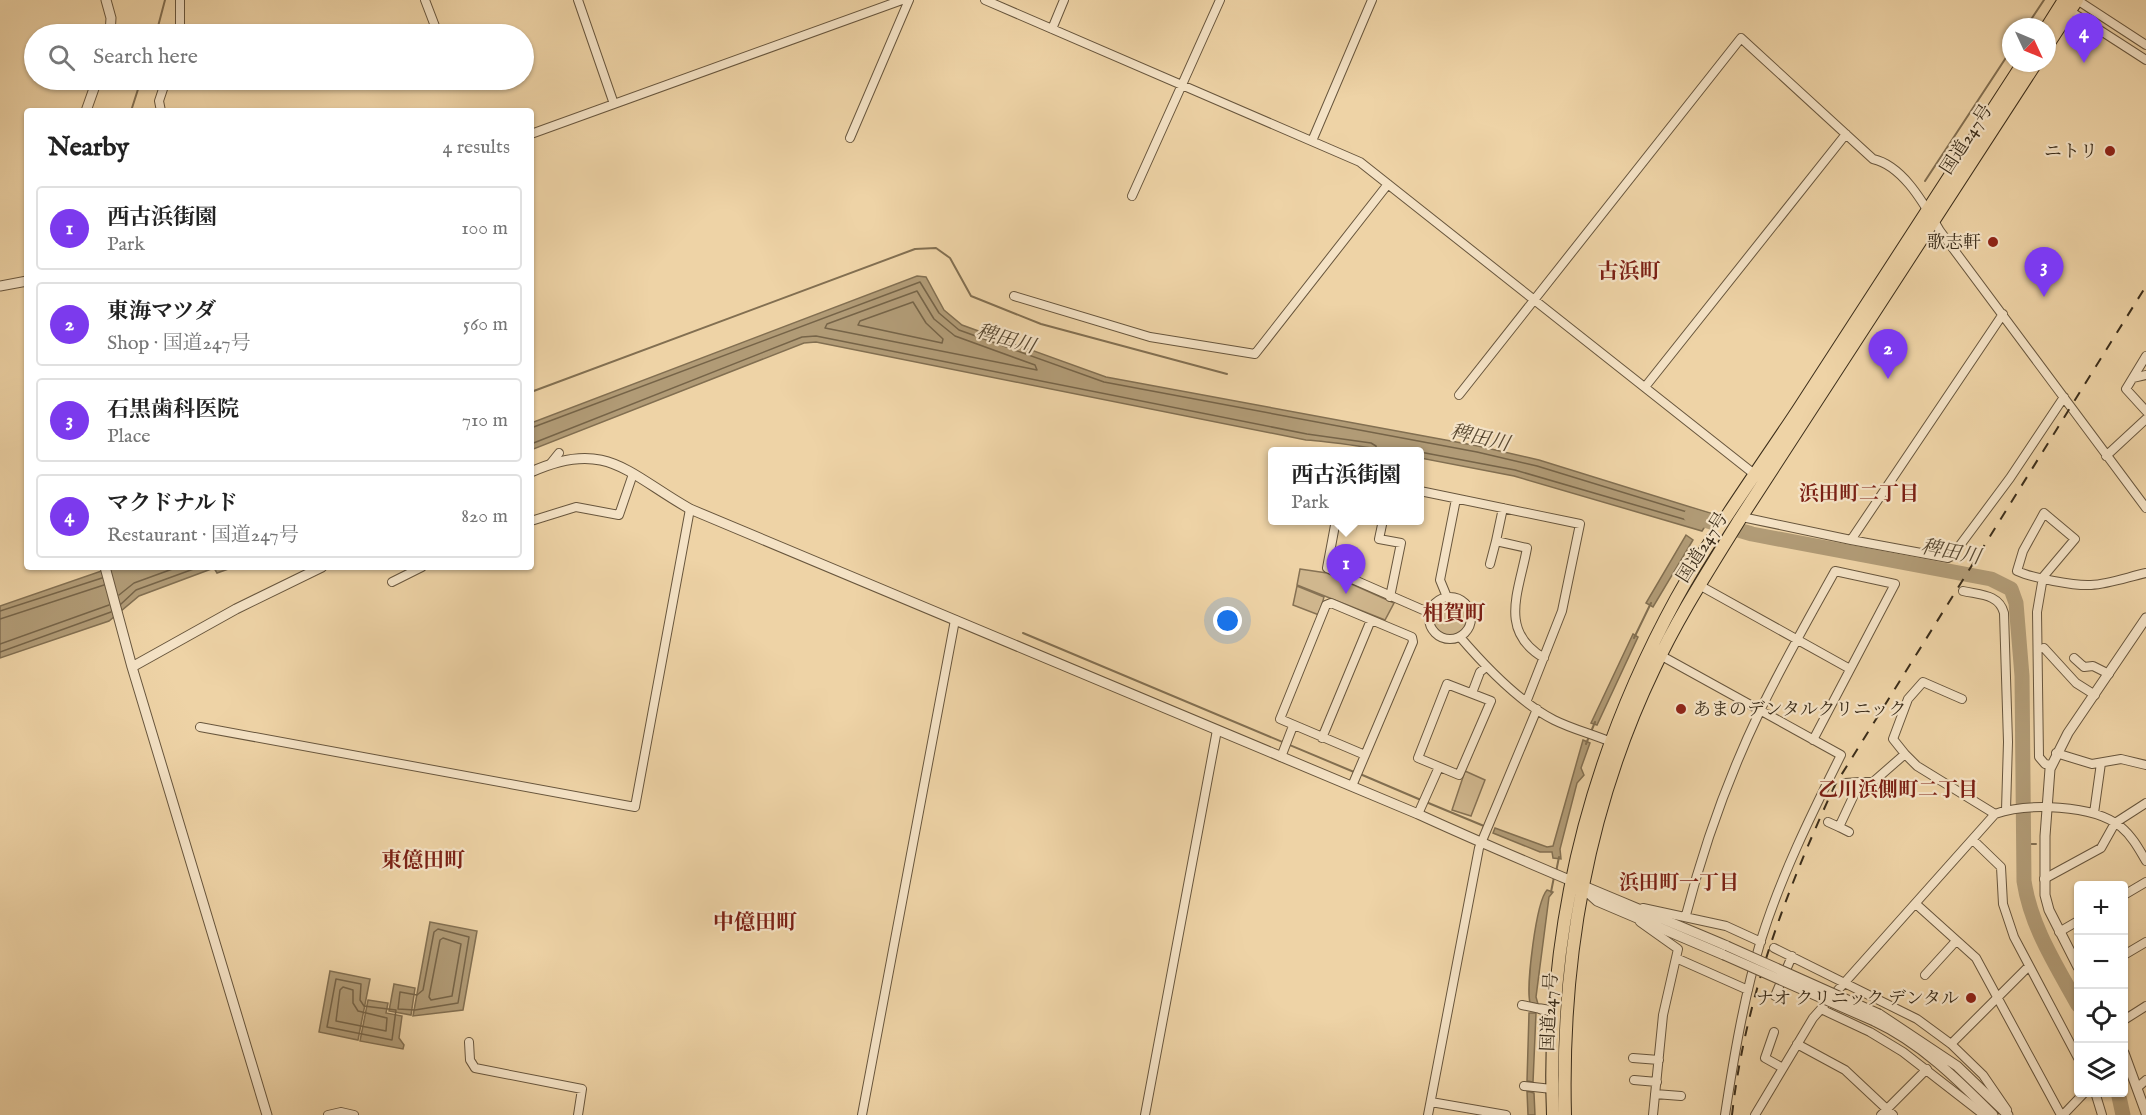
<!DOCTYPE html>
<meta charset="utf-8">
<style>
body{margin:0;font-family:"IM FELL English","Noto Serif JP",serif;background:#f2f2f2;color:#222}
.controls{position:absolute;right:18px;bottom:18px;display:grid;overflow:hidden;border-radius:6px;box-shadow:0 2px 4px #0004}
.controls button{width:54px;height:54px;display:grid;place-items:center;padding:0;border:0;border-bottom:2px solid #e0e0e0;background:#fff;color:#222;font:30px sans-serif}
.compass{position:absolute;left:2002px;top:18px;width:54px;height:54px;border-radius:50%;background:#fff;box-shadow:0 2px 4px #0004;rotate:134deg}
.you{position:absolute;left:1228px;top:621px;width:21px;height:21px;margin:-15px;border:4px solid #fff;border-radius:50%;background:#1a73e8;box-shadow:0 0 0 9px #1a73e833}
.badge{display:grid;place-items:center;width:39px;height:39px;border-radius:50%;background:#7c3aed;color:#fff;font-size:20px;font-weight:700}
.pin{position:absolute;translate:-50% -50px;filter:drop-shadow(0 2px 3px #0008)}
.pin::after{content:'';position:absolute;top:32px;width:21px;height:18px;background:inherit;clip-path:polygon(0 0,100% 0,50% 100%)}
.popup{position:absolute;left:1268px;top:447px;width:156px;height:78px;box-sizing:border-box;display:grid;place-content:center;border-radius:6px;background:#fff;filter:drop-shadow(0 2px 4px #0005);font-size:20px;white-space:nowrap;color:#767676}
.popup b{font-size:22px;color:#222}
.popup::after{content:'';position:absolute;left:50%;top:100%;margin-left:-12px;border:12px solid transparent;border-top-color:#fff}
.list{margin:0;padding:0;list-style:none}
h2{display:flex;justify-content:space-between;align-items:center;height:78px;margin:0;padding:0 24px;font-size:26px}
h2 small{font-size:20px;font-weight:400;color:#767676}
.list li{display:grid;grid-template-columns:39px 1fr auto;gap:18px;align-items:center;box-sizing:border-box;height:84px;margin:0 12px 12px;padding:0 12px;border:2px solid #e0e0e0;border-radius:6px}
.list b{display:block;font-size:22px;white-space:nowrap}
.list p{margin:0;font-size:20px;white-space:nowrap;color:#767676}
.list em{font-size:20px;font-style:normal;color:#767676}
.icon{flex:none;width:33px;height:33px;fill:none;stroke:currentColor;stroke-width:2;stroke-linecap:round;stroke-linejoin:round}
.map{position:relative;flex:none;width:2146px;height:1115px;overflow:hidden}
.search{position:absolute;background:#fff;box-shadow:0 2px 4px #0004;left:24px;top:24px;width:510px;height:66px;display:flex;align-items:center;gap:15px;box-sizing:border-box;padding:0 21px;border-radius:33px;color:#767676;font-size:22px}
.panel{position:absolute;background:#fff;box-shadow:0 2px 4px #0004;left:24px;top:108px;width:510px;height:462px;border-radius:6px}
.map>svg:first-child{display:block}
.green{fill:#d0b78e;stroke:#867254;stroke-width:1.5}
.water{fill:#b19b76;stroke:#826f51;stroke-width:1.5}
.lines{fill:none;stroke-linecap:round;stroke-linejoin:round}
.shore{stroke:#766448;stroke-width:1.5}
.stream{stroke:#826f51;stroke-width:2}
.river{stroke:#b19b76;stroke-width:15}
.minor-casing{stroke:#68563d;stroke-width:10}
.tertiary-casing{stroke:#68563d;stroke-width:11}
.trunk-casing{stroke:#3b2d1a;stroke-width:14}
.minor{stroke:#f4e2c5;stroke-width:8}
.tertiary{stroke:#f4e2c5;stroke-width:9}
.trunk{stroke:#eed3a6;stroke-width:12}
.rail{stroke:#3b2d1a;stroke-width:2;stroke-dasharray:10 10;stroke-linecap:butt}
.tertiary-bridge-casing{stroke:#68563d;stroke-width:11;stroke-linecap:butt}
.tertiary-bridge{stroke:#f4e2c5;stroke-width:9}
.poi-dot{fill:#8f2418;stroke:#f4e2c5;stroke-width:2}
.labels{text-anchor:middle;stroke-width:4.5;stroke-linejoin:round;paint-order:stroke}
.street-label{font-size:18px;fill:#3b2d1a;stroke:#f4e2c5}
.poi-label{font-size:18px;fill:#3b2d1a;stroke:#f4e2c5;text-anchor:end}
.water-label{font-size:20px;font-style:italic;fill:#584831;stroke:#f4e2c5}
.neighbourhood-label{font-size:20px;font-weight:bold;fill:#7a1f14;stroke:#f4e2c5}
.quarter-label{font-size:21px;font-weight:bold;fill:#7a1f14;stroke:#f4e2c5}
</style>
<div class="map">
<svg width="2146" height="1115" viewBox="0 0 2146 1115">
<rect width="100%" height="100%" fill="#eed3a6"/>
<filter id="stains"><feTurbulence type="fractalNoise" baseFrequency=".00333" numOctaves="4"/><feColorMatrix values="0 0 0 0 .2 0 0 0 0 .09 0 0 0 0 .02 0 0 0 .5 -.17"/></filter>
<radialGradient id="worn" r=".72"><stop offset=".6" stop-color="#630" stop-opacity="0"/><stop offset="1" stop-color="#630" stop-opacity=".3"/></radialGradient>
<path class="green" d="M1300 569 1327 573 1394 603 1385 620 1297 585Z
M1297 586 1324 597 1319 615 1293 605Z
M1433 619a18 18 0 1 1 36 0a18 18 0 1 1-36 0Z
M1465 771 1485 780 1471 816 1452 810Z"/>
<path class="water" d="M917 276 926 277 944 310 962 325 1106 377 1478 446 1539 460 1713 514 1702 531 1514 476 1420 458V452C1381 452 1344 442 1306 440L816 342 804 343 531 450V423Z
M1686 535 1693 540 1653 607 1646 603Z
M113 567H234L217 573 214 568 139 596 109 621 0 658V606Z
M1633 634 1638 637 1597 725 1591 723Z
M1583 740 1590 743 1581 768 1584 775 1577 783 1560 849 1561 859 1553 858 1552 852H1540L1493 833 1495 828 1547 847 1553 846Z
M1547 890 1553 892 1549 897 1536 997 1538 1004 1530 1003C1526 986 1536 902 1547 890Z
M430 922 477 931 463 1010 413 1016Z
M330 971 370 979 358 1040 319 1032Z
M394 984 415 988 411 1015 389 1011Z
M368 1000 388 1003 386 1013 402 1016 399 1038 404 1045 403 1049 360 1041Z
M1529 1013H1536L1533 1082 1527 1081Z
M1527 1091 1534 1093 1535 1115H1528Z"/>
<g class="lines">
<path class="shore" d="M917 291 934 319 955 336 1035 365 1037 370 825 328 827 324Z
M913 302 926 323 943 339 942 343 858 325 860 321Z
M531 428 920 282 939 313 959 330 1104 382 1477 452 1537 466 1700 516 1702 520 1697 523 1515 470 1420 452
M531 444 802 337 816 336 1307 434 1371 443 1376 446 1377 452
M119 595 134 583 178 567
M121 604 136 590 199 567
M0 611 102 578
M0 619 104 585
M0 644 109 605
M0 652 111 612
M438 929 469 937 458 1003 415 1010 398 1009 400 992 417 995 423 990 434 932Z
M443 938 461 944 452 996 431 1000 429 997 440 940Z
M336 979 361 984 360 1000 364 1006 396 1010 392 1040 327 1027Z
M343 987 353 990V1003L358 1011 387 1018 386 1031 336 1021 340 990Z"/>
<path class="stream" d="M2026 27 2044 0
M156 34 165 0
M131 111 141 80
M1925 181 2011 50
M531 392 915 249 936 248 950 258 971 296 1041 324 1227 374
M1023 633 1354 772
M1634 638 1651 603
M1586 744 1595 722
M1360 774 1421 800
M1426 802 1484 826
M2025 844H2036
M1556 872 1559 857
M1551 892 1554 877"/>
<path class="river" d="M1691 516 1752 534 1991 579 2011 589 2016 603 2022 676 2024 881C2031 927 2056 965 2078 1005
M2118 1092 2123 1115"/>
<defs>
<path id="minor" d="M180 0V34
M425 0 438 34
M578 0 614 104
M985 0 1360 162 1758 477
M2077 0 2146 45
M2067 9 2146 60
M1052 29 1064 0
M161 111 159 101 166 80
M531 134 902 0
M850 138 909 0
M1312 141 1372 0
M1132 196 1220 0
M1014 296 1150 337 1255 354 1388 184
M2146 356 2126 389 2146 411
M2133 378 2146 375
M1645 387 1846 134
M1459 395 1741 38 1873 159C1904 166 1925 206 1940 231L2146 508
M2106 456 2146 419
M551 463 559 453
M1420 491 1580 524 1562 611 1527 700
M1503 508 1496 541 1527 548C1519 592 1498 631 1544 658
M1742 517 1851 540 2003 314
M1336 520 1327 568 1430 613
M1383 520 1379 539 1401 543 1390 597
M531 521 576 507 619 515 633 474
M1851 540 1948 558 1952 556 2010 478 2064 397
M1490 564 1496 541
M392 582 422 567
M1699 585 1850 669
M1963 591C1980 595 1999 594 2004 613L2008 742 2006 810
M1447 597 1440 580 1456 499
M1429 618a21 21 0 1 1 42 0a21 21 0 1 1-42 0Z
M1460 637C1484 665 1521 703 1554 720 1572 729 1592 734 1611 742
M2044 648 2076 683 2095 695
M1660 655 1841 755C1811 815 1781 876 1761 940 1744 997 1734 1056 1725 1115
M2074 658 2084 667 2093 666 2109 674
M1447 684 1491 701 1459 775 1418 758Z
M1472 693 1480 672 1486 667
M200 727 635 807 690 509
M1322 738 1371 620
M2056 753 2092 764 2121 759 2146 765
M1905 754 1893 739 1908 699 1923 682 1962 699
M1281 757 1293 726
M2051 765 2045 764 2039 757 2037 612 2043 577 2075 539 2044 513 2023 551 2017 571C2032 578 2075 586 2091 585 2109 584 2128 577 2146 573
M1845 783 1860 782
M1352 786 1413 642 1412 637 1331 603 1326 605 1280 719 1365 755
M2094 813 2101 763
M1418 814 1439 767
M1828 822 1839 827
M1849 832 1839 827 1860 782H1873L1905 754 1917 766 1995 814
M1973 840 2001 867 2003 904 2014 937 2078 1058
M2044 879 2101 848 2115 823 2146 803
M2124 895 2146 882
M1916 904 1976 958 2061 1115
M1643 908 1726 926 1761 942
M1686 915C1704 845 1728 778 1759 713 1782 665 1809 618 1835 571L1895 584 1813 740
M1640 922 1678 949 1663 1015 1653 1115
M2059 932 2078 921
M1774 948 1917 1019 1951 1044 1983 1075 2007 1110
M2124 955 2146 942
M1676 958 1748 990
M1925 975 1956 941
M1775 996 1792 956
M1522 1005 1541 1009
M1821 1009 1870 1032 1903 1052 1984 1115
M2124 1020 2146 1006
M1774 1032 1765 1058 1781 1067
M469 1042 470 1060 475 1068 582 1089 578 1115
M1797 1044 1845 1070 1893 1115
M1951 1044 2029 966
M1633 1058 1659 1060
M1634 1080 1657 1082
M1524 1086 1552 1089
M2138 1087 2146 1080
M2095 1092 2102 1115
M1655 1094 1681 1096
M1431 1102 1506 1115
M328 1115 341 1112 354 1115
M862 1115 955 620
M1145 1115 1217 730
M1428 1115 1479 848 1537 709
M1755 1115 1813 1018 1995 814C2027 803 2093 804 2121 827 2132 836 2139 849 2146 861
M1881 1115 1927 1069
M2063 1115 2085 1092"/>
<path id="tertiary" d="M106 0 111 18 110 34
M86 111 97 80
M0 286 27 281
M531 472C606 438 628 474 690 509L1418 814C1520 861 1623 902 1727 946
M105 567 132 667 267 1115
M132 667 236 609 322 567
M1586 891 1597 901 1724 955
M2078 967 2049 910 2045 895V836L2050 769 2068 733 2146 618
M1541 1009 1553 1011
M1879 1014 1957 1066 2008 1115
M1874 1021C1921 1043 1957 1079 1993 1115
M2124 1053 2146 1113"/>
<path id="trunk" d="M2047 27 2064 0
M2047 46 2077 0
M1553 1115C1546 931 1588 760 1676 599 1712 534 1757 472 1798 410 1872 294 1948 179 2023 63
M1565 1115C1561 961 1587 809 1654 669 1678 617 1710 568 1740 519L2036 63"/>
</defs>
<use href="#minor" class="minor-casing"/>
<use href="#tertiary" class="tertiary-casing"/>
<use href="#trunk" class="trunk-casing"/>
<use href="#minor" class="minor"/>
<use href="#tertiary" class="tertiary"/>
<use href="#trunk" class="trunk"/>
<path class="rail" d="M1732 1115C1745 999 1786 891 1835 785L2146 286"/>
<defs>
<path id="tertiary-bridge" d="M1727 946 1879 1014
M1724 955 1874 1021"/>
</defs>
<use href="#tertiary-bridge" class="tertiary-bridge-casing"/>
<use href="#tertiary-bridge" class="tertiary-bridge"/>
</g>
<g class="poi-dot">
<circle cx="2110" cy="151" r="6"/>
<circle cx="1993" cy="242" r="6"/>
<circle cx="1681" cy="709" r="6"/>
<circle cx="1971" cy="998" r="6"/>
</g>
<g class="labels">
<g class="street-label">
<text transform="translate(1966 139) rotate(-57)" y="6">国道247号</text>
<text transform="translate(1702 547) rotate(-58)" y="6">国道247号</text>
<text transform="translate(1549 1012) rotate(-87)" y="6">国道247号</text>
</g>
<g class="poi-label">
<text x="2098" y="157">ニトリ</text>
<text x="1981" y="248">歌志軒</text>
<text x="1693" y="715" text-anchor="start">あまのデンタルクリニック</text>
<text x="1959" y="1004">ナオ クリニック デンタル</text>
</g>
<g class="water-label">
<text transform="translate(1006 338) rotate(16)" y="7">稗田川</text>
<text transform="translate(1480 437) rotate(13)" y="7">稗田川</text>
<text transform="translate(1951 551) rotate(11)" y="7">稗田川</text>
</g>
<g class="neighbourhood-label">
<text x="1859" y="500">浜田町二丁目</text>
<text x="1898" y="796">乙川浜側町二丁目</text>
<text x="1679" y="889">浜田町一丁目</text>
</g>
<g class="quarter-label">
<text x="1629" y="278">古浜町</text>
<text x="1454" y="620">相賀町</text>
<text x="423" y="867">東億田町</text>
<text x="755" y="929">中億田町</text>
</g>
</g>
<rect width="100%" height="100%" filter="url(#stains)"/>
<rect width="100%" height="100%" fill="url(#worn)"/>
</svg>
<div class="controls">
<button>+</button>
<button>−</button>
<button><svg class="icon" aria-label="locate" viewBox="0 0 24 24"><circle cx="12" cy="12" r="6"/><path d="M12 2v4M12 18v4M2 12h4M18 12h4"/></svg></button>
<button><svg class="icon" aria-label="layers" viewBox="0 0 24 24"><path d="M12 4l9 5-9 5-9-5zM3 14l9 5 9-5"/></svg></button>
</div>
<svg class="compass" viewBox="-18 -18 36 36"><path d="M0-13l5 13h-10z" fill="#e53935"/><path d="M0 13l5-13h-10z" fill="#767676"/></svg>
<div class="you"></div>
<div class="pin badge" style="left:1346px;top:594px">1</div>
<div class="popup"><b>西古浜街園</b>Park</div>
<div class="pin badge" style="left:1888px;top:379px">2</div>
<div class="pin badge" style="left:2044px;top:297px">3</div>
<div class="pin badge" style="left:2084px;top:63px">4</div>
<div class="search"><svg class="icon" aria-label="search" viewBox="0 0 24 24"><circle cx="10" cy="10" r="6"/><path d="M15 15l6 6"/></svg>Search here</div>
<section class="panel">
<h2>Nearby<small>4 results</small></h2>
<ul class="list">
<li><span class="badge">1</span><div><b>西古浜街園</b><p>Park</p></div><em>100 m</em></li>
<li><span class="badge">2</span><div><b>東海マツダ</b><p>Shop · 国道247号</p></div><em>560 m</em></li>
<li><span class="badge">3</span><div><b>石黒歯科医院</b><p>Place</p></div><em>710 m</em></li>
<li><span class="badge">4</span><div><b>マクドナルド</b><p>Restaurant · 国道247号</p></div><em>820 m</em></li>
</ul>
</section>
</div>
